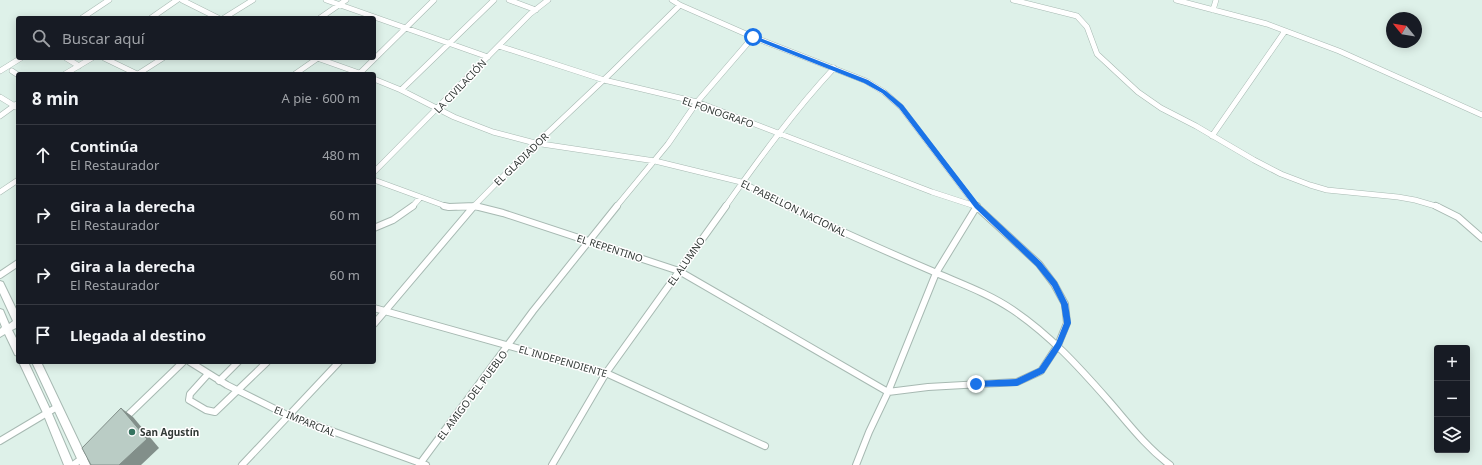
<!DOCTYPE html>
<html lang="es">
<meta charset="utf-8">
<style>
body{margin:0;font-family:"Noto Sans",sans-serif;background:#242831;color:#f1f3f6}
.controls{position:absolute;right:12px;bottom:12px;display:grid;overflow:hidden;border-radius:4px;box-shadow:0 2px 10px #0003}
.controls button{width:36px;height:36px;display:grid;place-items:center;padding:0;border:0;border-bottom:1px solid #363941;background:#171b24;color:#f1f3f6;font:20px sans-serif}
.compass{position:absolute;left:1386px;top:12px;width:36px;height:36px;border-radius:50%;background:#171b24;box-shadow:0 2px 10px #0003;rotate:300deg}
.stop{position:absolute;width:12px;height:12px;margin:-9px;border:3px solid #1a73e8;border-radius:50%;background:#fff}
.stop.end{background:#1a73e8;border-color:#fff;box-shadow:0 1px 4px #0008}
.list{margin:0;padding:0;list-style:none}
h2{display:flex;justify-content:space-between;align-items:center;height:52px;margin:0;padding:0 16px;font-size:17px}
h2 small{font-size:13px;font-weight:400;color:#9ea1a6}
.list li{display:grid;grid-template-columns:26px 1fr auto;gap:12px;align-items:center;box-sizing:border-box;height:60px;padding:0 16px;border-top:1px solid #363941}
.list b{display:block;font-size:15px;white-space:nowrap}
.list p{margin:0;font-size:13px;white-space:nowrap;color:#9ea1a6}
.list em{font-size:13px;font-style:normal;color:#9ea1a6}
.icon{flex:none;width:22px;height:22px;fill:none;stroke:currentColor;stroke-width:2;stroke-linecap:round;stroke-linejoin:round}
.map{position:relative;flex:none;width:1482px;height:465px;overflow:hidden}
.search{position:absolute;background:#171b24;box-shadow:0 2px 10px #0003;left:16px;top:16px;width:360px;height:44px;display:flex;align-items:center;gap:10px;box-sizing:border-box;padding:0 14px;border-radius:4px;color:#9ea1a6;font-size:15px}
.panel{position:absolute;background:#171b24;box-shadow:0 2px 10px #0003;left:16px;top:72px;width:360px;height:292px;border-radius:4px}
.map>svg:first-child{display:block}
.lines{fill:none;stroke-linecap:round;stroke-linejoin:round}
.street-far1-casing{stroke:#a7b9b2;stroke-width:6}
.street-casing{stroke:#a7b9b2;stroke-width:8}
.secondary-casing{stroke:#a7b9b2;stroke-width:2}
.street-far1{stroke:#fff;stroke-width:5}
.street{stroke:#fff;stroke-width:6}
.secondary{fill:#fff;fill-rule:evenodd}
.shaded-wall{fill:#828f8a}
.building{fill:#baccc5;stroke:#828f8a}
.route{fill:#1a73e8}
.poi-dot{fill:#35735f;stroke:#fff;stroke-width:1.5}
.labels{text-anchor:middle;stroke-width:3;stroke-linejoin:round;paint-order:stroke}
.street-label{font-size:10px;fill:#313835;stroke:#fff}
.poi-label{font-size:10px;font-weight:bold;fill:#313835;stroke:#fff;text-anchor:start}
</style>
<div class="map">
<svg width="1482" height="465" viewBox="0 0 1482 465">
<rect width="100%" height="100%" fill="#def1e9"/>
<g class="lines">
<defs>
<path id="street-far1" d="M182 0 218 18
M326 0 488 57
M509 0 536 10
M672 0 680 5 753 37 866 81 884 92 901 107 977 207
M1013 0 1077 16 1087 27 1097 54 1138 92 1161 108 1196 126 1254 160 1281 174 1310 185 1327 190 1398 197 1415 200 1439 207
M1176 0 1267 24 1339 51 1482 115
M1213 10 1216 0
M82 18 109 0
M151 18 177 0
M224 18 253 0
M320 18 346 0
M499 46 604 80 697 102 932 192 978 207
M66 58 79 66
M104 58 137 74
M317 58 362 74
M0 71 21 58
M12 71 18 75
M65 74 92 58
M138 74 163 58
M295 74 318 58
M359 74 434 0
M374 79 401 90 454 117 493 132 535 143 655 161 741 182 790 207
M401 90 494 0
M0 97 18 108
M0 116 18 103
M1212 136 1285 31
M374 172 530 14 548 0
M374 180 448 207
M0 192 18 180
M412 207 419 199
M458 207H478
M473 207 521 158 612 72 680 5
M616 207 668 144 697 102 753 37
M725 207C759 159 794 111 834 68"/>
<path id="street" d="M444 206 449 207 475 206 503 213 679 271 888 392
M788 206C835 229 883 250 932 271 959 283 988 293 1013 310 1050 335 1079 367 1108 400 1128 423 1145 446 1170 465
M1436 206 1458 217 1482 238
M374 228 393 220 413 206
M0 275 18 263
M374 308 606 373 765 446
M374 324 474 206
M190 362 227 385 285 414 426 465
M208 374 190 394 189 400 206 410 215 412 267 362
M219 381 238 362
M888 392 928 387 1017 382 1041 371 1058 345 1067 323 1065 304 1054 284 1039 264 976 206
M124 419 183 362
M0 441 57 407
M73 465 84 457
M242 465 339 362
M419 465 533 311 617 206
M552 465 606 373 726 206
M856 465 869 432 888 392 936 273 977 206"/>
<path id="secondary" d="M0 281 3 282 18 313V327L12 330 18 342V356L15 355 5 334 0 337V329L2 327 0 322V309L3 310 9 324 13 321 0 293Z
M19 362H28L50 409 74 465H64L43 413Z
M32 362H41L90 465H80Z"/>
</defs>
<use href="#street-far1" class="street-far1-casing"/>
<use href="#street" class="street-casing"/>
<use href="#secondary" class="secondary-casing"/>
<use href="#street-far1" class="street-far1"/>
<use href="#street" class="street"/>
<use href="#secondary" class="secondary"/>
</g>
<path class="shaded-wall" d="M121 408 133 417 159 448 141 465H119Z"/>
<path class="building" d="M121 408 147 439 119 465H91L82 448Z"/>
<path class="route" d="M751 36H755L868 80 886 91 903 105 979 204 1041 262 1057 282 1068 304 1071 323 1061 347 1044 373 1017 386 976 387 972 384 976 381 1016 379 1039 368 1056 343 1064 323 1061 304 1052 286 1036 266 975 208 899 108 882 93 864 83 751 38Z"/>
<circle class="poi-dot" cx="132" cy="432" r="4"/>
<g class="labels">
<g class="street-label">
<text transform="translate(460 86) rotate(-46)" y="4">LA CIVILACIÓN</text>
<text transform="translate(718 112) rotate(19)" y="4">EL FONOGRAFO</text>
<text transform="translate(521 159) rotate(-44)" y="4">EL GLADIADOR</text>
<text transform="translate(794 208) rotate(26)" y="4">EL PABELLON NACIONAL</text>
<text transform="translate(610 248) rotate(18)" y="4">EL REPENTINO</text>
<text transform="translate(686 261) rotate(-55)" y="4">EL ALUMNO</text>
<text transform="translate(563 361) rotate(16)" y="4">EL INDEPENDIENTE</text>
<text transform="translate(472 395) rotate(-53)" y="4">EL AMIGO DEL PUEBLO</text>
<text transform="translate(305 421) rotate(22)" y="4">EL IMPARCIAL</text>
</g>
<g class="poi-label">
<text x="140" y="436">San Agustín</text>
</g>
</g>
</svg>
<div class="controls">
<button>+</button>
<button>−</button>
<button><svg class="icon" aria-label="layers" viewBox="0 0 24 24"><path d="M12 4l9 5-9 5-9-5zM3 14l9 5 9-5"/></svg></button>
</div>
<svg class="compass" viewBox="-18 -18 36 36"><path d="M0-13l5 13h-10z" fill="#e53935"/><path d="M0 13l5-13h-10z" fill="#9ea1a6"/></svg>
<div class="stop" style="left:753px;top:37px"></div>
<div class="stop end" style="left:976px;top:384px"></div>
<div class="search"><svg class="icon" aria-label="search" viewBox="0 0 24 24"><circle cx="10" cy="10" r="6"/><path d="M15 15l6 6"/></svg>Buscar aquí</div>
<section class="panel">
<h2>8 min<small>A pie · 600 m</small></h2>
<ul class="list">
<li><svg class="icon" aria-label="ahead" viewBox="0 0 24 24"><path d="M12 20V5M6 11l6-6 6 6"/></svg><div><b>Continúa</b><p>El Restaurador</p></div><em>480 m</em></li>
<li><svg class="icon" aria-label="right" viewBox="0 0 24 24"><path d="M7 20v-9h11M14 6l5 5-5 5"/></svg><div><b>Gira a la derecha</b><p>El Restaurador</p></div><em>60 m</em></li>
<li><svg class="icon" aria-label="right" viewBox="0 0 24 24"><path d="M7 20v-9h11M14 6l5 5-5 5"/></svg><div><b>Gira a la derecha</b><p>El Restaurador</p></div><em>60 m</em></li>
<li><svg class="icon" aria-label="arrive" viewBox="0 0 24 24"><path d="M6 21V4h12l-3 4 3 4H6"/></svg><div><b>Llegada al destino</b></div></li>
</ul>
</section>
</div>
